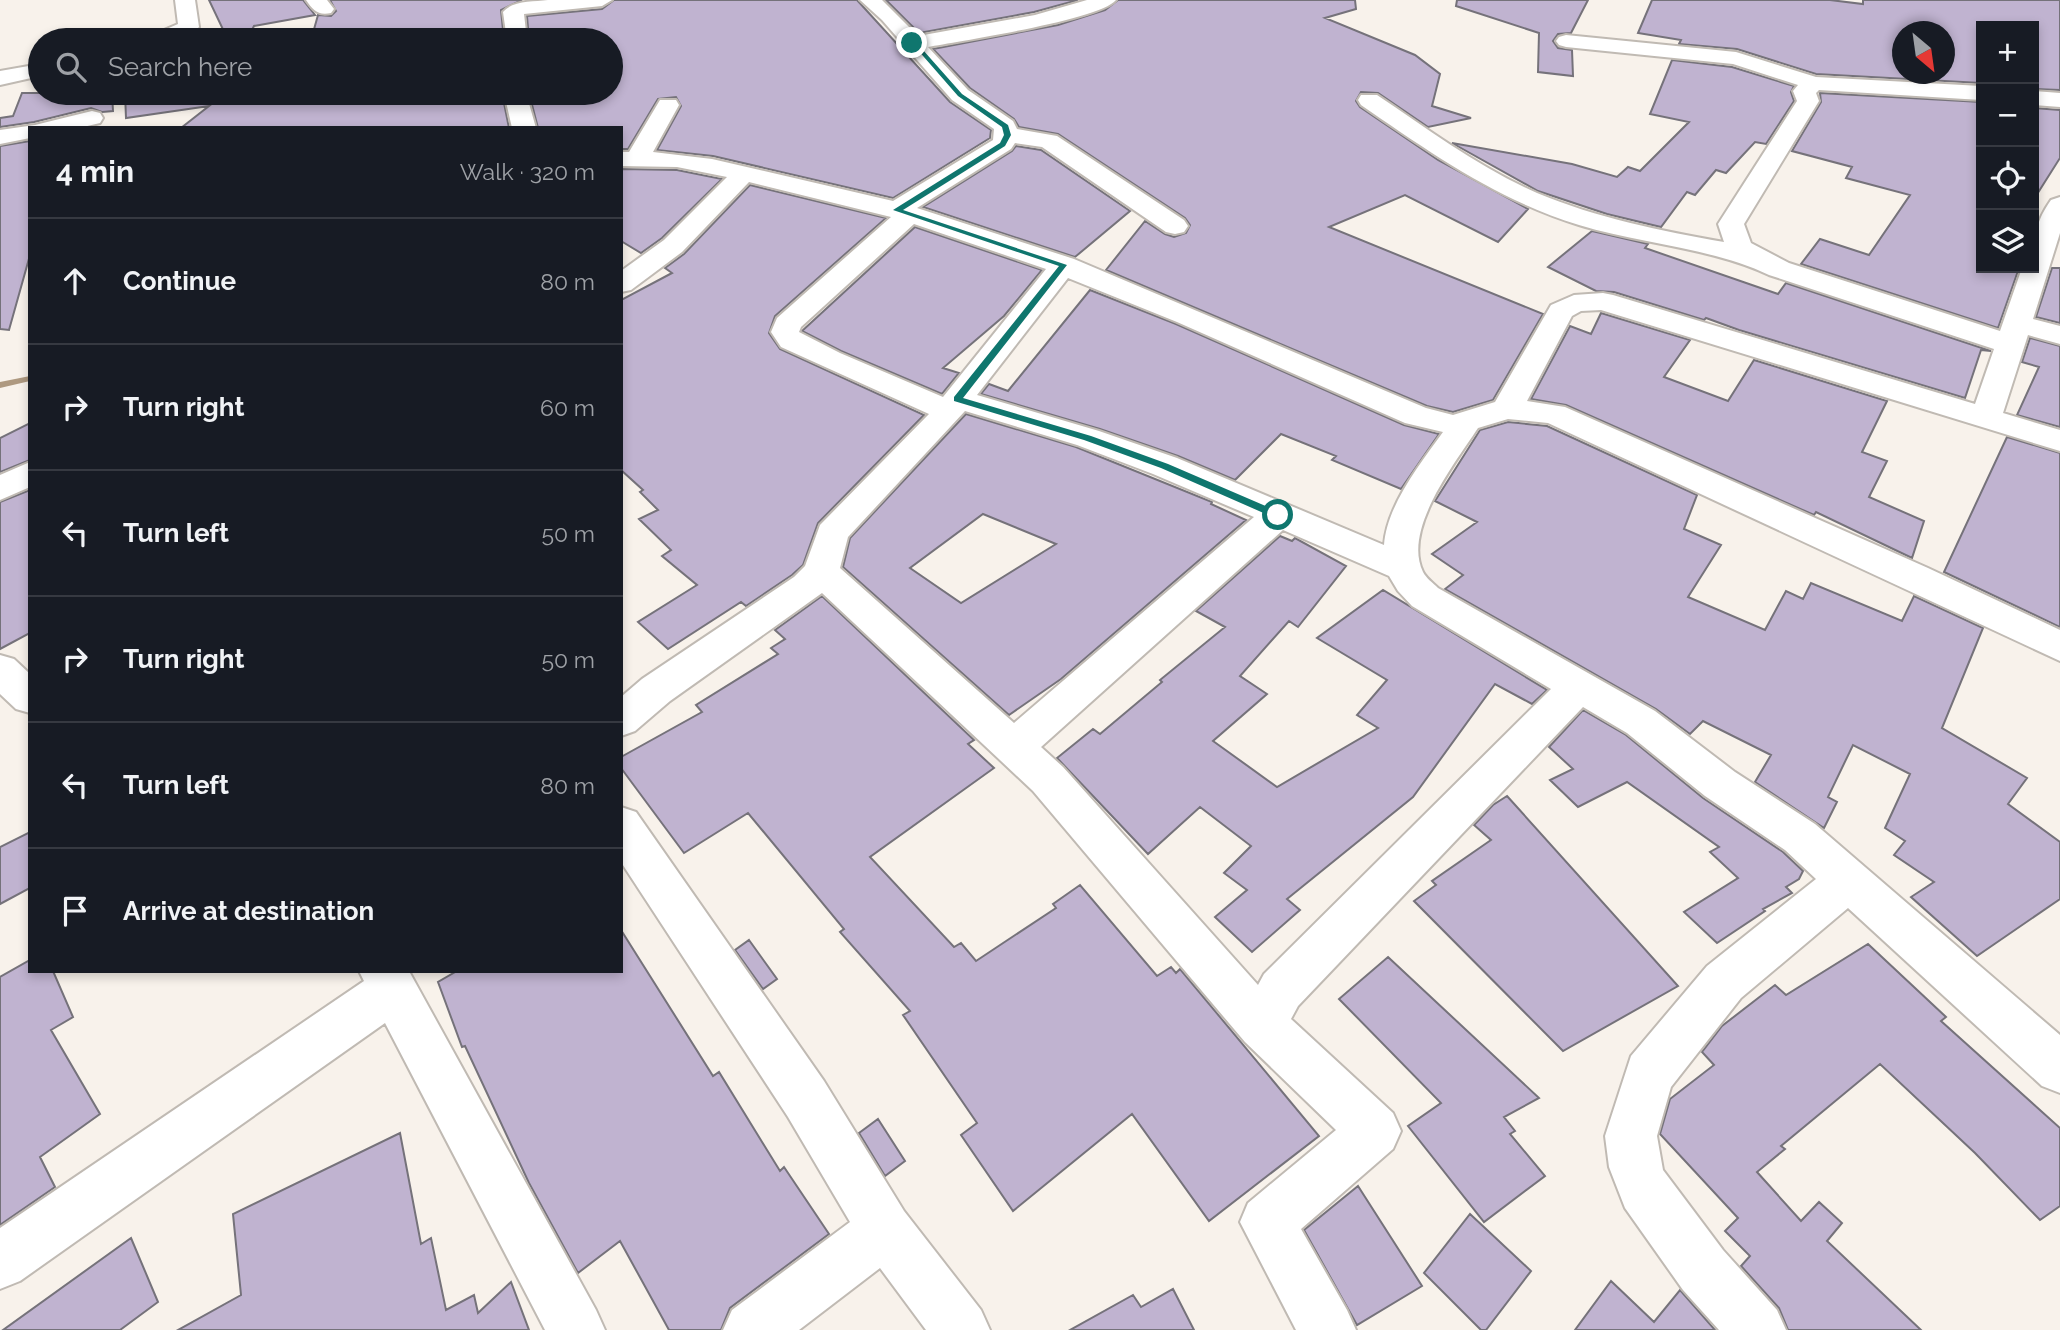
<!DOCTYPE html>
<meta charset="utf-8">
<style>
body{margin:0;font-family:Raleway,sans-serif;background:#20242c;color:#f1f3f6}
.controls{position:absolute;right:21px;top:21px;display:grid;overflow:hidden;border-radius:0px;box-shadow:0 4px 10px #0003}
.controls button{width:63px;height:63px;display:grid;place-items:center;padding:0;border:0;border-bottom:2px solid #363941;background:#171b24;color:#f1f3f6;font:35px sans-serif}
.compass{position:absolute;left:1892px;top:21px;width:63px;height:63px;border-radius:50%;background:#171b24;box-shadow:0 4px 10px #0003;rotate:151deg}
.stop{position:absolute;width:21px;height:21px;margin:-16px;border:5px solid #0f766e;border-radius:50%;background:#fff}
.stop.end{background:#0f766e;border-color:#fff;box-shadow:0 2px 7px #0008}
.list{margin:0;padding:0;list-style:none}
h2{display:flex;justify-content:space-between;align-items:center;height:91px;margin:0;padding:0 28px;font-size:30px}
h2 small{font-size:23px;font-weight:400;color:#9ea1a6}
.list li{display:grid;grid-template-columns:46px 1fr auto;gap:21px;align-items:center;box-sizing:border-box;height:126px;padding:0 28px;border-top:2px solid #363941}
.list b{display:block;font-size:26px;white-space:nowrap}
.list em{font-size:23px;font-style:normal;color:#9ea1a6}
.icon{flex:none;width:38px;height:38px;fill:none;stroke:currentColor;stroke-width:2;stroke-linecap:round;stroke-linejoin:round}
.map{position:relative;flex:none;width:2060px;height:1330px;overflow:hidden}
.search{position:absolute;background:#171b24;box-shadow:0 4px 10px #0003;left:28px;top:28px;width:595px;height:77px;display:flex;align-items:center;gap:18px;box-sizing:border-box;padding:0 24px;border-radius:38px;color:#9ea1a6;font-size:26px}
.panel{position:absolute;background:#171b24;box-shadow:0 4px 10px #0003;left:28px;top:126px;width:595px;height:847px;border-radius:0px}
.map>svg:first-child{display:block}
.lines{fill:none;stroke-linecap:round;stroke-linejoin:round}
.stream{fill:#ae9980;fill-rule:evenodd}
.building{fill:#c0b3d0;stroke:#75727a;stroke-width:2;fill-rule:evenodd}
.minor-casing{stroke:#c0bab3;stroke-width:4}
.minor{fill:#fff;fill-rule:evenodd}
.route{fill:#0f766e}
</style>
<div class="map">
<svg width="2060" height="1330" viewBox="0 0 2060 1330">
<rect width="100%" height="100%" fill="#f8f2eb"/>
<g class="lines">
<path class="stream" d="M30 376V381L0 388V382Z"/>
</g>
<path class="building" d="M209 0H303L315 15 254 26 247 40H228Z
M330 0H522L501 10 504 40H494L495 34 435 40H311L318 15 331 16 336 11Z
M614 0H857L950 102 991 130 990 138 893 198 713 156 657 150 681 106 676 97 658 99 628 149H621V128H538L529 93H611V40H529L527 16 602 9Z
M886 0H1078L1034 12 919 33Z
M1118 0H1355L1356 9 1325 18 1415 55 1440 74 1432 106 1471 118 1428 127 1378 93 1361 92 1356 101 1360 107 1438 160 1528 209 1498 242 1405 195 1329 227 1543 314 1493 400 1453 412 1427 406 1106 270 1145 221 1165 234 1174 237 1186 233 1190 225 1185 218 1058 134 1019 127 1014 119 970 88 933 49 1058 25 1105 10Z
M1457 0H1588L1571 33 1558 34 1553 41 1558 48 1572 50 1573 76 1538 72 1539 33 1456 6Z
M1652 0H1830L1863 4V0H2060V90L2034 89V26H1981V83L1816 74 1737 49 1679 44 1681 40 1638 33ZM1902 32H1944V74H1902Z
M1672 60 1732 67 1794 86 1791 92 1794 101 1766 144 1755 142 1726 173 1716 170 1695 195 1687 192 1661 227 1607 214 1538 191 1452 143 1572 164 1617 177 1628 167 1640 171 1689 122 1650 114Z
M22 93H112L113 111 102 112 91 108 34 122 0 127V118L13 116Z
M125 93H220L216 100 226 93H502L509 128H181L209 106 126 118Z
M1820 93 1981 102V268H2019L1998 328 1801 264 1820 239 1869 255 1910 195 1846 178 1852 167 1792 151 1821 102Z
M2034 108 2060 110V158L2034 199Z
M30 141V255L9 330 0 329V146Z
M1016 146 1041 150 1130 211 1075 257 923 207 1012 151Z
M621 169 677 170 722 179 662 238 641 253 621 241Z
M750 185 886 218 775 316 769 333 780 349 924 415 818 523 803 565 792 575 746 606 741 602 668 649 638 622 697 585 662 556 671 550 639 519 658 510 640 492 643 490 621 470V300L672 273 665 268 684 254Z
M915 227 1042 270 1004 316 943 368 959 373 942 394 841 351 802 331Z
M1592 231 1648 244 1645 248 1778 294 1786 283 1991 351 1981 350 1965 398 1739 330 1706 318 1704 320 1614 292 1596 291 1548 267Z
M2052 268H2060V323L2036 317Z
M1090 290 1176 324 1404 425 1439 434 1401 489 1332 460 1336 456 1281 434 1235 480 1178 456 1100 429 981 394 989 384 1008 391Z
M1601 313 1690 340 1664 377 1728 401 1754 360 1887 401 1862 452 1887 461 1869 497 1924 521 1912 558 1816 512 1814 515 1566 405 1531 399 1570 326 1591 334Z
M2030 338 2060 346V427L2017 415 2039 367 2022 362Z
M966 414 1076 447 1212 502 1211 504 1246 520 1061 679 1009 715 843 567 850 538ZM983 514 1056 544 961 603 910 568Z
M1508 422 1547 426 1697 495 1684 529 1721 545 1688 597 1765 630 1786 591 1803 599 1811 583 1902 621 1914 596 1983 628 1942 728 2027 778 2008 804 2060 842V899L1977 956 1911 897 1934 882 1894 855 1905 841 1885 828 1910 774 1853 745 1828 797 1837 802 1824 828 1755 782 1771 755 1703 721 1690 734 1656 709 1445 589 1463 575 1432 554 1477 522 1435 501 1480 430Z
M30 423V460L0 472V438Z
M2007 437 2060 453V627L1944 572Z
M30 490V633L0 649V502Z
M1280 536 1292 541 1295 538 1346 566 1298 627 1289 621 1240 676 1267 694 1213 741 1277 787 1378 728 1357 715 1387 680 1317 638 1383 590 1547 690 1532 704 1495 684 1413 797 1287 899 1300 910 1252 952 1215 917 1247 890 1224 873 1251 846 1200 807 1148 854 1057 758 1093 729 1100 734 1162 682 1160 680 1225 627 1196 611Z
M822 596 974 740 968 744 994 768 870 857 954 947 961 943 976 961 1056 908 1053 904 1080 885 1157 976 1171 967 1176 973 1180 969 1319 1136 1209 1221 1132 1114 1013 1211 961 1135 977 1123 903 1015 910 1011 840 932 844 929 748 813 684 853 621 768V757L702 712 696 705 778 654 771 648 785 639 775 630Z
M1583 710 1626 735 1703 798 1783 852 1803 871 1799 879 1786 887 1792 893 1763 909 1765 911 1717 943 1684 912 1738 878 1710 852 1719 847 1627 782 1578 807 1550 780 1573 769 1549 747Z
M1507 796 1678 986 1563 1051 1414 901 1436 885 1432 881 1491 840 1474 825 1493 805Z
M30 832V888L0 904V847Z
M621 930 713 1076 719 1072 780 1171 784 1167 829 1234 730 1308 721 1330H669L620 1241 578 1273 529 1183 465 1046 462 1047 438 982 457 971H621Z
M749 940 777 979 763 989 735 950Z
M1868 944 1946 1017 1941 1021 2060 1128V1206L2040 1220 1975 1153 1880 1064 1781 1146 1785 1149 1757 1172 1801 1221 1819 1202 1842 1223 1827 1241 1921 1330H1788L1779 1308 1741 1266 1750 1256 1725 1231 1738 1218 1660 1134 1670 1099 1714 1065 1702 1052 1722 1026 1775 985 1786 995Z
M1388 957 1539 1098 1504 1117 1515 1131 1510 1134 1545 1176 1484 1222 1408 1126 1441 1103 1339 999Z
M30 960V971H53L73 1017 51 1030 100 1114 40 1157 55 1187 0 1225V977Z
M878 1119 905 1161 885 1176 859 1133Z
M400 1133 421 1244 431 1238 446 1310 474 1295 478 1313 511 1282 529 1330H178L241 1295 233 1214Z
M1358 1186 1422 1286 1357 1325 1304 1230Z
M1470 1214 1531 1271 1486 1330H1481L1424 1273Z
M131 1238 158 1302 120 1330H3Z
M1611 1281 1654 1322 1680 1290 1715 1330H1575Z
M1173 1289 1194 1330H1070L1133 1295 1141 1307Z"/>
<g class="lines">
<defs>
<path id="minor" d="M175 0H195L199 27C187 42 165 40 147 40L150 36 178 24Z
M306 0H327L334 9 331 13C318 16 313 10 306 0Z
M548 0H612L602 6 524 14 527 40H507L503 12C513 0 533 2 548 0Z
M860 0H882L918 36 1035 15 1087 0H1116C1100 20 959 41 928 47L968 90 1013 121 1017 129 1057 136 1184 220 1188 226 1184 232 1175 234 1166 232 1042 147 1015 143 1011 149 917 208 1074 259 1426 408 1453 415 1495 402 1551 305 1574 295 1603 293 1613 295 1975 404 1994 349 1769 275C1713 248 1641 244 1579 225 1497 200 1431 153 1361 105L1358 100 1361 95H1377C1429 130 1480 168 1537 193 1597 218 1661 231 1724 242L1718 224 1797 101 1793 91 1798 85 1733 64 1566 47 1559 45 1556 41 1559 37 1566 35 1736 52 1816 77 1981 86V100L1819 90 1816 93 1819 101 1744 224 1751 243 1789 263 2000 331 2022 268H2034C2034 239 2034 224 2051 200L2060 197V233L2033 319 2060 326V344L2028 335 2003 413 2060 430V451L1601 310 1581 311 1572 316 1527 401 1565 407 1928 568 2060 630V661L1548 423 1508 419 1478 428C1456 462 1402 529 1423 572 1426 578 1433 583 1438 588L1655 711 1735 772 1815 824 2060 1035V1093L2042 1086 1848 908 1741 998 1671 1087 1657 1136 1663 1170 1723 1250 1777 1310 1786 1330H1719L1683 1290 1625 1208 1609 1167 1605 1136 1631 1056 1707 966 1816 879 1785 850 1705 796 1627 733 1583 707 1298 1006 1291 1019 1393 1113 1401 1131 1393 1149 1301 1229 1347 1310 1356 1330H1296L1240 1222 1248 1203 1336 1130 1245 1042 1033 791 822 593 670 701 635 731 621 736V697L642 679 794 577 805 566 820 525 929 414 781 347 771 332 777 318 891 217 749 182 682 252 631 290 621 292V271L664 240 727 177 677 167 621 166V152H629L660 100H676L679 105 653 152 712 159 893 201 993 140 994 129 952 100 882 20ZM914 224 1046 269 943 397 840 353 799 332 801 327ZM1068 278 1177 322 1405 423 1443 432C1420 464 1387 505 1384 545L1177 458 1099 431 977 395ZM965 411 1077 445 1153 474 1254 517 1014 723 840 568 848 537ZM1283 530 1389 576 1398 591 1412 606 1551 689 1264 974 1258 985 1063 767 1041 747Z
M40 64V76L0 85V71Z
M2034 91 2060 93V107L2034 105Z
M504 93H526L536 128H512Z
M92 111 100 113 103 118 100 123 79 128H30V138L0 144V130L35 125Z
M30 462V487L0 500V475Z
M0 655 14 659 30 674V713L16 709 0 694Z
M621 807 636 812 824 1081 904 1211 981 1310 990 1330H926L880 1268 799 1330H723L732 1310 850 1222 788 1117 621 862Z
M359 971 410 973 596 1310 605 1330H545L385 1023 20 1281 0 1289V1228L364 981Z"/>
</defs>
<use href="#minor" class="minor-casing"/>
<use href="#minor" class="minor"/>
</g>
<path class="route" d="M910 41H915L962 94 1008 125 1011 135 1005 146 903 210 1067 265 963 398 1091 436 1168 464 1282 513V518H1275L1161 468 1084 440 954 401V397L1059 266 893 210 1000 143 1004 135 1002 127 958 96Z"/>
</svg>
<div class="controls">
<button>+</button>
<button>−</button>
<button><svg class="icon" aria-label="locate" viewBox="0 0 24 24"><circle cx="12" cy="12" r="6"/><path d="M12 2v4M12 18v4M2 12h4M18 12h4"/></svg></button>
<button><svg class="icon" aria-label="layers" viewBox="0 0 24 24"><path d="M12 4l9 5-9 5-9-5zM3 14l9 5 9-5"/></svg></button>
</div>
<svg class="compass" viewBox="-18 -18 36 36"><path d="M0-13l5 13h-10z" fill="#e53935"/><path d="M0 13l5-13h-10z" fill="#9ea1a6"/></svg>
<div class="stop" style="left:1278px;top:515px"></div>
<div class="stop end" style="left:912px;top:43px"></div>
<div class="search"><svg class="icon" aria-label="search" viewBox="0 0 24 24"><circle cx="10" cy="10" r="6"/><path d="M15 15l6 6"/></svg>Search here</div>
<section class="panel">
<h2>4 min<small>Walk · 320 m</small></h2>
<ul class="list">
<li><svg class="icon" aria-label="ahead" viewBox="0 0 24 24"><path d="M12 20V5M6 11l6-6 6 6"/></svg><div><b>Continue</b></div><em>80 m</em></li>
<li><svg class="icon" aria-label="right" viewBox="0 0 24 24"><path d="M7 20v-9h11M14 6l5 5-5 5"/></svg><div><b>Turn right</b></div><em>60 m</em></li>
<li><svg class="icon" aria-label="left" viewBox="0 0 24 24"><path d="M17 20v-9H6M10 6l-5 5 5 5"/></svg><div><b>Turn left</b></div><em>50 m</em></li>
<li><svg class="icon" aria-label="right" viewBox="0 0 24 24"><path d="M7 20v-9h11M14 6l5 5-5 5"/></svg><div><b>Turn right</b></div><em>50 m</em></li>
<li><svg class="icon" aria-label="left" viewBox="0 0 24 24"><path d="M17 20v-9H6M10 6l-5 5 5 5"/></svg><div><b>Turn left</b></div><em>80 m</em></li>
<li><svg class="icon" aria-label="arrive" viewBox="0 0 24 24"><path d="M6 21V4h12l-3 4 3 4H6"/></svg><div><b>Arrive at destination</b></div></li>
</ul>
</section>
</div>
